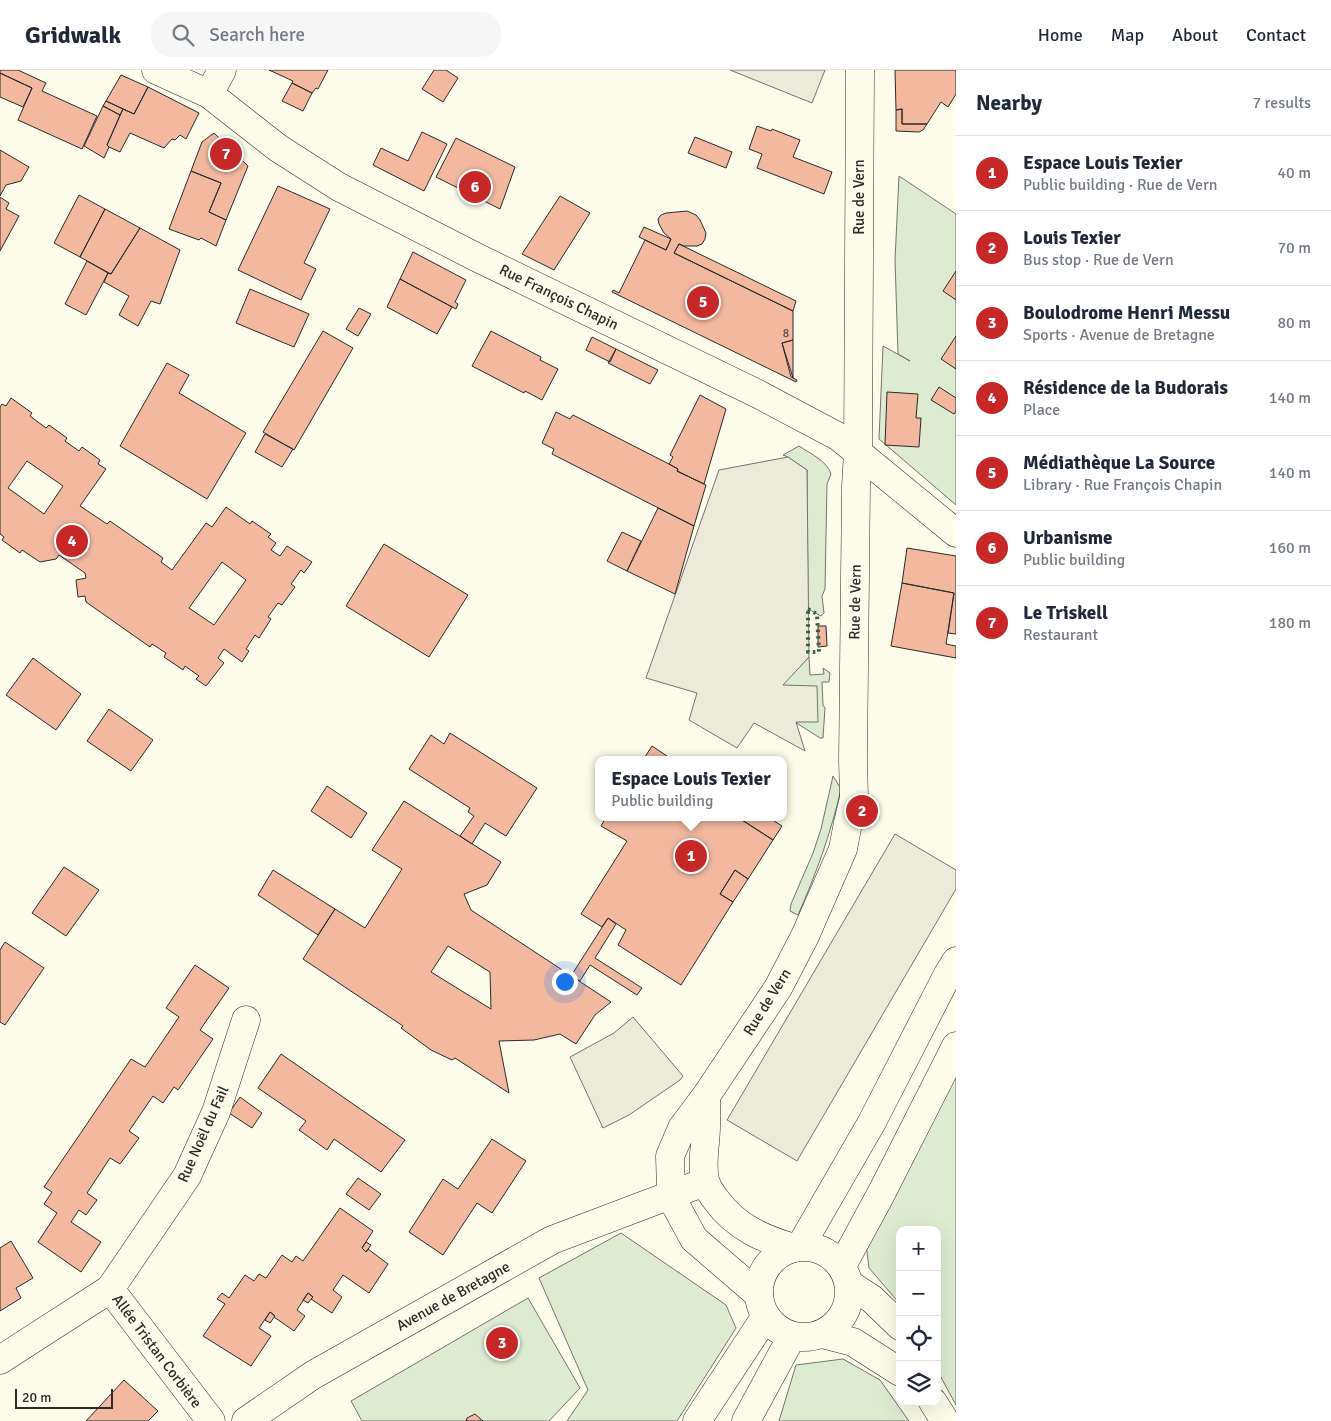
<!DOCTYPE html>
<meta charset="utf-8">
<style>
body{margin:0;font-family:Signika,sans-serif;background:#f6f6f7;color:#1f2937}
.controls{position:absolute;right:15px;bottom:15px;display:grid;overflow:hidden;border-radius:10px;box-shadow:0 5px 20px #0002}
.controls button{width:45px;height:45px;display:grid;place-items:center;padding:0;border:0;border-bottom:1px solid #e0e1e3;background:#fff;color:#1f2937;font:25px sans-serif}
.scale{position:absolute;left:15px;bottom:12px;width:98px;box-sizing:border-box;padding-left:5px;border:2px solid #2b2b2b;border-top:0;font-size:14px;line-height:18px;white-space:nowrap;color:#2b2b2b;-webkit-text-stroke:4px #fdfbea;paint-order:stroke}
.you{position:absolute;left:564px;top:911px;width:18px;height:18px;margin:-12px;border:4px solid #fff;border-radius:50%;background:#1a73e8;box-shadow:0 0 0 8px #1a73e833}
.badge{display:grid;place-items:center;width:32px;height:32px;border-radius:50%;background:#c62828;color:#fff;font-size:16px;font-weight:700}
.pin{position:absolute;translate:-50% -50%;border:2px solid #fff;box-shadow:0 1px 5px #0006}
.popup{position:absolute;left:595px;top:686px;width:192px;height:65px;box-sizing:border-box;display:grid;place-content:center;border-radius:10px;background:#fff;filter:drop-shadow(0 1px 4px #0005);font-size:16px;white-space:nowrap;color:#747a83}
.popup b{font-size:19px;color:#1f2937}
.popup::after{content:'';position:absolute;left:50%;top:100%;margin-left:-10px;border:10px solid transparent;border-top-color:#fff}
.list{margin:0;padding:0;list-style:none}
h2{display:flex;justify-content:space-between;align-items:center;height:65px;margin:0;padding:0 20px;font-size:21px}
h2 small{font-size:16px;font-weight:400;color:#747a83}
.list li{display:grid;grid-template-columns:32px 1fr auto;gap:15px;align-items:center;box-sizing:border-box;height:75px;padding:0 20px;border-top:1px solid #e0e1e3}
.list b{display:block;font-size:19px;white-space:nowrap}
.list p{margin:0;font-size:16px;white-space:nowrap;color:#747a83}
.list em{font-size:16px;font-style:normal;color:#747a83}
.icon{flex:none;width:28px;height:28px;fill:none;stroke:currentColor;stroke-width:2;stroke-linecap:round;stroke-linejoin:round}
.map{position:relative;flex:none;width:956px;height:1351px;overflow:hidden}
header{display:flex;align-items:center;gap:30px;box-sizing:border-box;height:70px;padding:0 25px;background:#fff;border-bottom:1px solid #e0e1e3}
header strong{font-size:24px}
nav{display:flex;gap:28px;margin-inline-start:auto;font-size:18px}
.search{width:350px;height:45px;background:#f6f6f7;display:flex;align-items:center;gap:12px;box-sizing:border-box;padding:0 18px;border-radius:20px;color:#747a83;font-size:19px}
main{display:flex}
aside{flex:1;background:#fff}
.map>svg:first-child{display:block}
.green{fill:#deebd1;stroke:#74746e}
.parking{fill:#eceadb;stroke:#74746e}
.building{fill:#f2b8a0;stroke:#2b2b2b;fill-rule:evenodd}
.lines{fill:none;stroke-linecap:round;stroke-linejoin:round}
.minor-casing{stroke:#2b2b2b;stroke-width:29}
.tertiary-casing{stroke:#2b2b2b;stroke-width:29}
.primary-casing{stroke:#2b2b2b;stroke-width:29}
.minor{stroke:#fdfbea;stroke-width:28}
.tertiary{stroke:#fdfbea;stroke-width:28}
.primary{stroke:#fdfbea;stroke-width:28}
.hedge{stroke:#34623c;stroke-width:4;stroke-dasharray:2.5 4;stroke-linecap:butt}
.labels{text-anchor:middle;stroke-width:4;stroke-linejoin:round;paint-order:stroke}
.number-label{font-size:12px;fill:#5d4e48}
.street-label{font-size:15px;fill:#2b2b2b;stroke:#fdfbea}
</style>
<header>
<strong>Gridwalk</strong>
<div class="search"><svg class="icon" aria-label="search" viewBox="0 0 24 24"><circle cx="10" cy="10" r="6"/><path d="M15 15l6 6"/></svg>Search here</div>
<nav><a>Home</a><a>Map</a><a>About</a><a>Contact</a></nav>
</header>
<main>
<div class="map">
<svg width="956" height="1351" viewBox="0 0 956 1351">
<rect width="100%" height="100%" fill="#fdfbea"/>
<path class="green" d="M899 106 956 144V435L879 369 883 276 910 291 898 284 895 190Z
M799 376C811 384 827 391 831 404L827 414 825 519 822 526 824 543 821 546 808 539 807 400 788 387 783 385Z
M809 587 810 605 824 604 823 598 830 603 829 612H822L823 635 825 638 823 668H820L795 652 782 615Z
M833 706 841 719C831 763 816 804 798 845L790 841 791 834 813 783 821 759Z
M956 990V1335L937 1300V1160H900V1234L869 1198 866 1174Z
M621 1163 726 1235 736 1258 677 1351H567L588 1320 539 1208Z
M528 1228 580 1318 549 1351H362L351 1331Z
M843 1289 880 1310 909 1351H779L796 1295Z"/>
<path class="parking" d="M730 0H825L812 33Z
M788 387 807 400 809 587 783 615 817 616 818 652H796L805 681 754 653 737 678 689 650 697 623 646 608 719 400Z
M895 764 956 800V819L797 1091 727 1050Z
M633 947 683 1006 680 1010 629 1045 603 1058 570 987 614 963Z"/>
<path class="building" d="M0 0H18L46 13 42 21 97 46 82 79 18 50 32 18 0 3Z
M269 0H328L318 19 316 18 312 23 292 13 293 11Z
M434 0H446L458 8 443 32 422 19Z
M895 0H956V24L948 37 941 32 927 54H902V39L896 40Z
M0 3 32 18 23 37 0 27Z
M121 5 148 17 134 44 106 31Z
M292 13 312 23 303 41 282 31Z
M148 17 199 43 186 69 180 65 175 70 172 69 164 78 130 63 120 82 109 77 107 75 123 39 134 44Z
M106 31 123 39 120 45 103 36Z
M103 36 120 45 107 75 109 77 104 88 84 76Z
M902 39V54H927L923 60 919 62 896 61V40Z
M757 56 771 61 772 59 800 70 793 87 832 102 824 124 757 98 762 84 749 79Z
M422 62 447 74 424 121 373 95 381 78 408 91Z
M214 63 248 96 226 150 209 142 221 113 191 101 202 72Z
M695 67 732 82 726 98 688 83Z
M456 68 515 97 500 139 436 107Z
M0 80 29 97 21 111 6 115 0 126Z
M191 101 221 113 209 142 226 150 216 176 201 168 199 170 169 159Z
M278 116 330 139 304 193 316 199 301 230 238 200Z
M79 125 105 139 80 187 54 173Z
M560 126 590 143 554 200 522 184Z
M0 127 9 133 6 139 19 146 0 181Z
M105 139 140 158 111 204 80 187Z
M687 141 696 145 700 150 706 163 705 169 702 174 697 176H684L679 174 674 183 793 241V270L782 273 791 307 797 310 796 312 612 222 613 220 619 223 645 170 666 180 671 169 664 163 659 154 658 149 661 145 666 143Z
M644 157 671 169 666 180 639 167Z
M140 158 180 180 160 234 151 231 138 256 119 245 129 226 104 212 108 203 111 204Z
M679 174 796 231 793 241 674 183Z
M413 182 466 210 455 232 458 234 456 239 400 209Z
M87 191 108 203 86 245 65 234Z
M956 201V230L943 221Z
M400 209 452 237 437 264 387 237Z
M250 219 309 244 294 277 236 253Z
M359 238 371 244 358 266 346 259Z
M323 261 353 278 294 380 263 362Z
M491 261 541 287 540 290 558 299 542 330 525 321 524 323 472 296Z
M956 266V299L941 289Z
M592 267 616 279 610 292 586 280Z
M793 270V308L782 273Z
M616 279 658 300 650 314 608 293Z
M167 293 189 305 179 323 246 363 207 429 120 376Z
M939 317 956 328V341L954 344 931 330Z
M887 322 918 324 916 348H921L919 377 885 375Z
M700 325 726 339 704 414 677 401 678 399 669 394 673 387 670 385Z
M11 328 32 343 30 346 46 358 49 355 67 368 65 371 79 381 82 377 100 390 98 394 106 399 80 436 107 454 110 451 163 488 161 492 172 500 206 453 212 457 226 437 250 454 252 451 271 464 268 467 276 473 271 480 280 486 287 476 312 492 304 503 301 500 291 514 295 517 282 535 278 533 268 547 271 549 259 568 255 565 246 579 249 581 242 592 224 579 218 588 224 593 206 616 196 609 199 606 185 596 183 600 164 587 166 583 152 574 150 577 86 532 85 526 78 527 76 510 86 508 85 503 59 485 56 489 40 492 22 480 20 483 2 470 4 467 0 464V337L2 334 6 336ZM27 391 63 416 44 444 8 418ZM222 492 246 510 214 555 189 538Z
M556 342 570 349 573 345 669 394 678 399 677 401 706 415 694 456 552 384 554 379 542 373Z
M265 364 293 379 282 397 255 382Z
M658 438 694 456 675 524 627 501Z
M622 462 641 471 627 501 607 491Z
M384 474 468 525 429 587 346 536Z
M907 478 956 486V564L948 563 954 523 902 513Z
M902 513 954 523 946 574 956 576V588L891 576Z
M818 556H826L827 576 818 577Z
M33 588 81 624 56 660 6 625Z
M109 639 153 670 131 701 87 671Z
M450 663 537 718 506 766 485 753 472 774 460 766 474 746 468 742 470 738 409 699 431 665 444 674Z
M652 676 673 690H643Z
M327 716 367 743 351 768 311 741Z
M404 731 501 792 487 815 464 824 471 840 611 932 595 945 576 974 560 964 534 970 499 971 509 1023 455 988 452 990 431 980 401 958 403 956 303 889 335 839 365 858 402 799 372 780ZM448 876 490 902 491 939 431 902Z
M606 747H744L742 750 773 770 748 809 735 800 720 824 733 832 681 915 618 875 626 860 608 848 602 857 581 844 627 771 601 756Z
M744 747H768L782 756 773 770 742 750Z
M64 797 99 820 66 866 32 843Z
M273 800 335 839 318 865 258 825Z
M735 800 748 809 733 832 720 824Z
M608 848 616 854 595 888 642 918 637 925 590 895 580 911 571 906Z
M5 872 44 898 5 955 0 952V880Z
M195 895 229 918 200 960 213 969 178 1020 174 1017 163 1033 153 1026 129 1061 139 1068 120 1094 110 1088 87 1123 97 1130 86 1145 79 1140 71 1152 101 1172 81 1202 38 1172 57 1143 44 1134 52 1122 44 1117 131 989 145 997 179 947 166 938Z
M281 984 405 1070 381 1102 334 1069 327 1080 299 1060 306 1051 258 1018Z
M240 1027 262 1043 252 1058 229 1043Z
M492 1069 526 1091 492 1143 477 1133 443 1185 409 1162 443 1109 458 1119Z
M358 1108 381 1124 369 1140 346 1124Z
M340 1138 373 1161 362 1178 366 1182 368 1179 388 1194 369 1223 343 1205 333 1220 342 1227 332 1243 311 1229 313 1227 308 1223 297 1240 305 1246 294 1261 274 1247 275 1246 270 1242 259 1258 271 1266 251 1296 203 1266 225 1234 217 1229 222 1223 229 1228 245 1205 254 1211 259 1204 266 1208 282 1185 292 1192 296 1186 303 1191Z
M11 1171 33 1208 16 1218 21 1228 0 1241V1178Z
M366 1172 371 1175 366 1182 362 1178Z
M308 1223 313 1227 308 1233 303 1230Z
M270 1242 275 1246 270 1253 265 1250Z
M124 1310 158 1341 148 1351H86Z
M475 1344 483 1351H466L467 1348Z"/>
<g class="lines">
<defs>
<path id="minor" d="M156 0 209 24 278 78 339 117 478 188 758 324 839 367 956 463
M209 24 222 0
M706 1026 778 918 805 866 843 779 848 753 854 728 853 690 856 416 858 383 860 0
M849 1214 872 1229 900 1256
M110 1219 211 1351
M822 1264 853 1272 900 1302
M0 1290 110 1219 187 1106 216 1042 246 950
M933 1332 945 1351"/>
<path id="tertiary" d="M706 1026 682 1058 670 1086 671 1123 676 1136 694 1169 759 1225
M706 1026C706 1036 707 1046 706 1057 706 1074 701 1092 705 1110 707 1117 712 1125 717 1131 736 1157 763 1169 794 1178
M246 1351 313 1305 552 1170 705 1112"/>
<path id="primary" d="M759 1222a45 45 0 1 1 90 0a45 45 0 1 1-90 0Z
M800 1177 872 1052 948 904 956 891
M842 1196 882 1122 956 976
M697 1351 766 1246
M746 1351 792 1266"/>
</defs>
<use href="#minor" class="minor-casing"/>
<use href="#tertiary" class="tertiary-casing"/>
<use href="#primary" class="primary-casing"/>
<use href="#minor" class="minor"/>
<use href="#tertiary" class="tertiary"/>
<use href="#primary" class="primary"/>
<path class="hedge" d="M808 539 817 544 819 582H808Z"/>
</g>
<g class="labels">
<g class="number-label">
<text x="786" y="267">8</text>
</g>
<g class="street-label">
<text transform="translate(859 127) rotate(-90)" y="5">Rue de Vern</text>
<text transform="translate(559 227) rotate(26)" y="5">Rue François Chapin</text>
<text transform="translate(855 532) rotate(-89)" y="5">Rue de Vern</text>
<text transform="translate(767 932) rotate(-58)" y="5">Rue de Vern</text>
<text transform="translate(203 1064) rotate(-66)" y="5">Rue Noël du Fail</text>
<text transform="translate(453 1226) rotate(-29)" y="5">Avenue de Bretagne</text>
<text transform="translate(157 1281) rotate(53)" y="5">Allée Tristan Corbière</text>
</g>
</g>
</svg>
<div class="controls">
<button>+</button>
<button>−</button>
<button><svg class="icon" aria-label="locate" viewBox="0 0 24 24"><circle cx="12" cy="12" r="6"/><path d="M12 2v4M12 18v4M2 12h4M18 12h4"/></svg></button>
<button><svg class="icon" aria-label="layers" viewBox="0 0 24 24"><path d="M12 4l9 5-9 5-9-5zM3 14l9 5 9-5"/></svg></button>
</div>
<div class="scale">20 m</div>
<div class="you"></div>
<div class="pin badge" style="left:691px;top:786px">1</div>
<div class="popup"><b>Espace Louis Texier</b>Public building</div>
<div class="pin badge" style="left:862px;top:741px">2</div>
<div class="pin badge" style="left:502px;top:1273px">3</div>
<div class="pin badge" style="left:72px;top:471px">4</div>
<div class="pin badge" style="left:703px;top:232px">5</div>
<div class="pin badge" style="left:475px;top:117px">6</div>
<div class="pin badge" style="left:226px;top:84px">7</div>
</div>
<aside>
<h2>Nearby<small>7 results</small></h2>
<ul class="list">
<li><span class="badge">1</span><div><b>Espace Louis Texier</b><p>Public building · Rue de Vern</p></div><em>40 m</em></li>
<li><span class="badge">2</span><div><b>Louis Texier</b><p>Bus stop · Rue de Vern</p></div><em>70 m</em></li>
<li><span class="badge">3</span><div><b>Boulodrome Henri Messu</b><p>Sports · Avenue de Bretagne</p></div><em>80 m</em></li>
<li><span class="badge">4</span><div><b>Résidence de la Budorais</b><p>Place</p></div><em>140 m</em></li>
<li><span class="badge">5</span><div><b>Médiathèque La Source</b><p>Library · Rue François Chapin</p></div><em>140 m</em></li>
<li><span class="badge">6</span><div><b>Urbanisme</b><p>Public building</p></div><em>160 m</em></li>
<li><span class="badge">7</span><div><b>Le Triskell</b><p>Restaurant</p></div><em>180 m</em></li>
</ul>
</aside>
</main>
